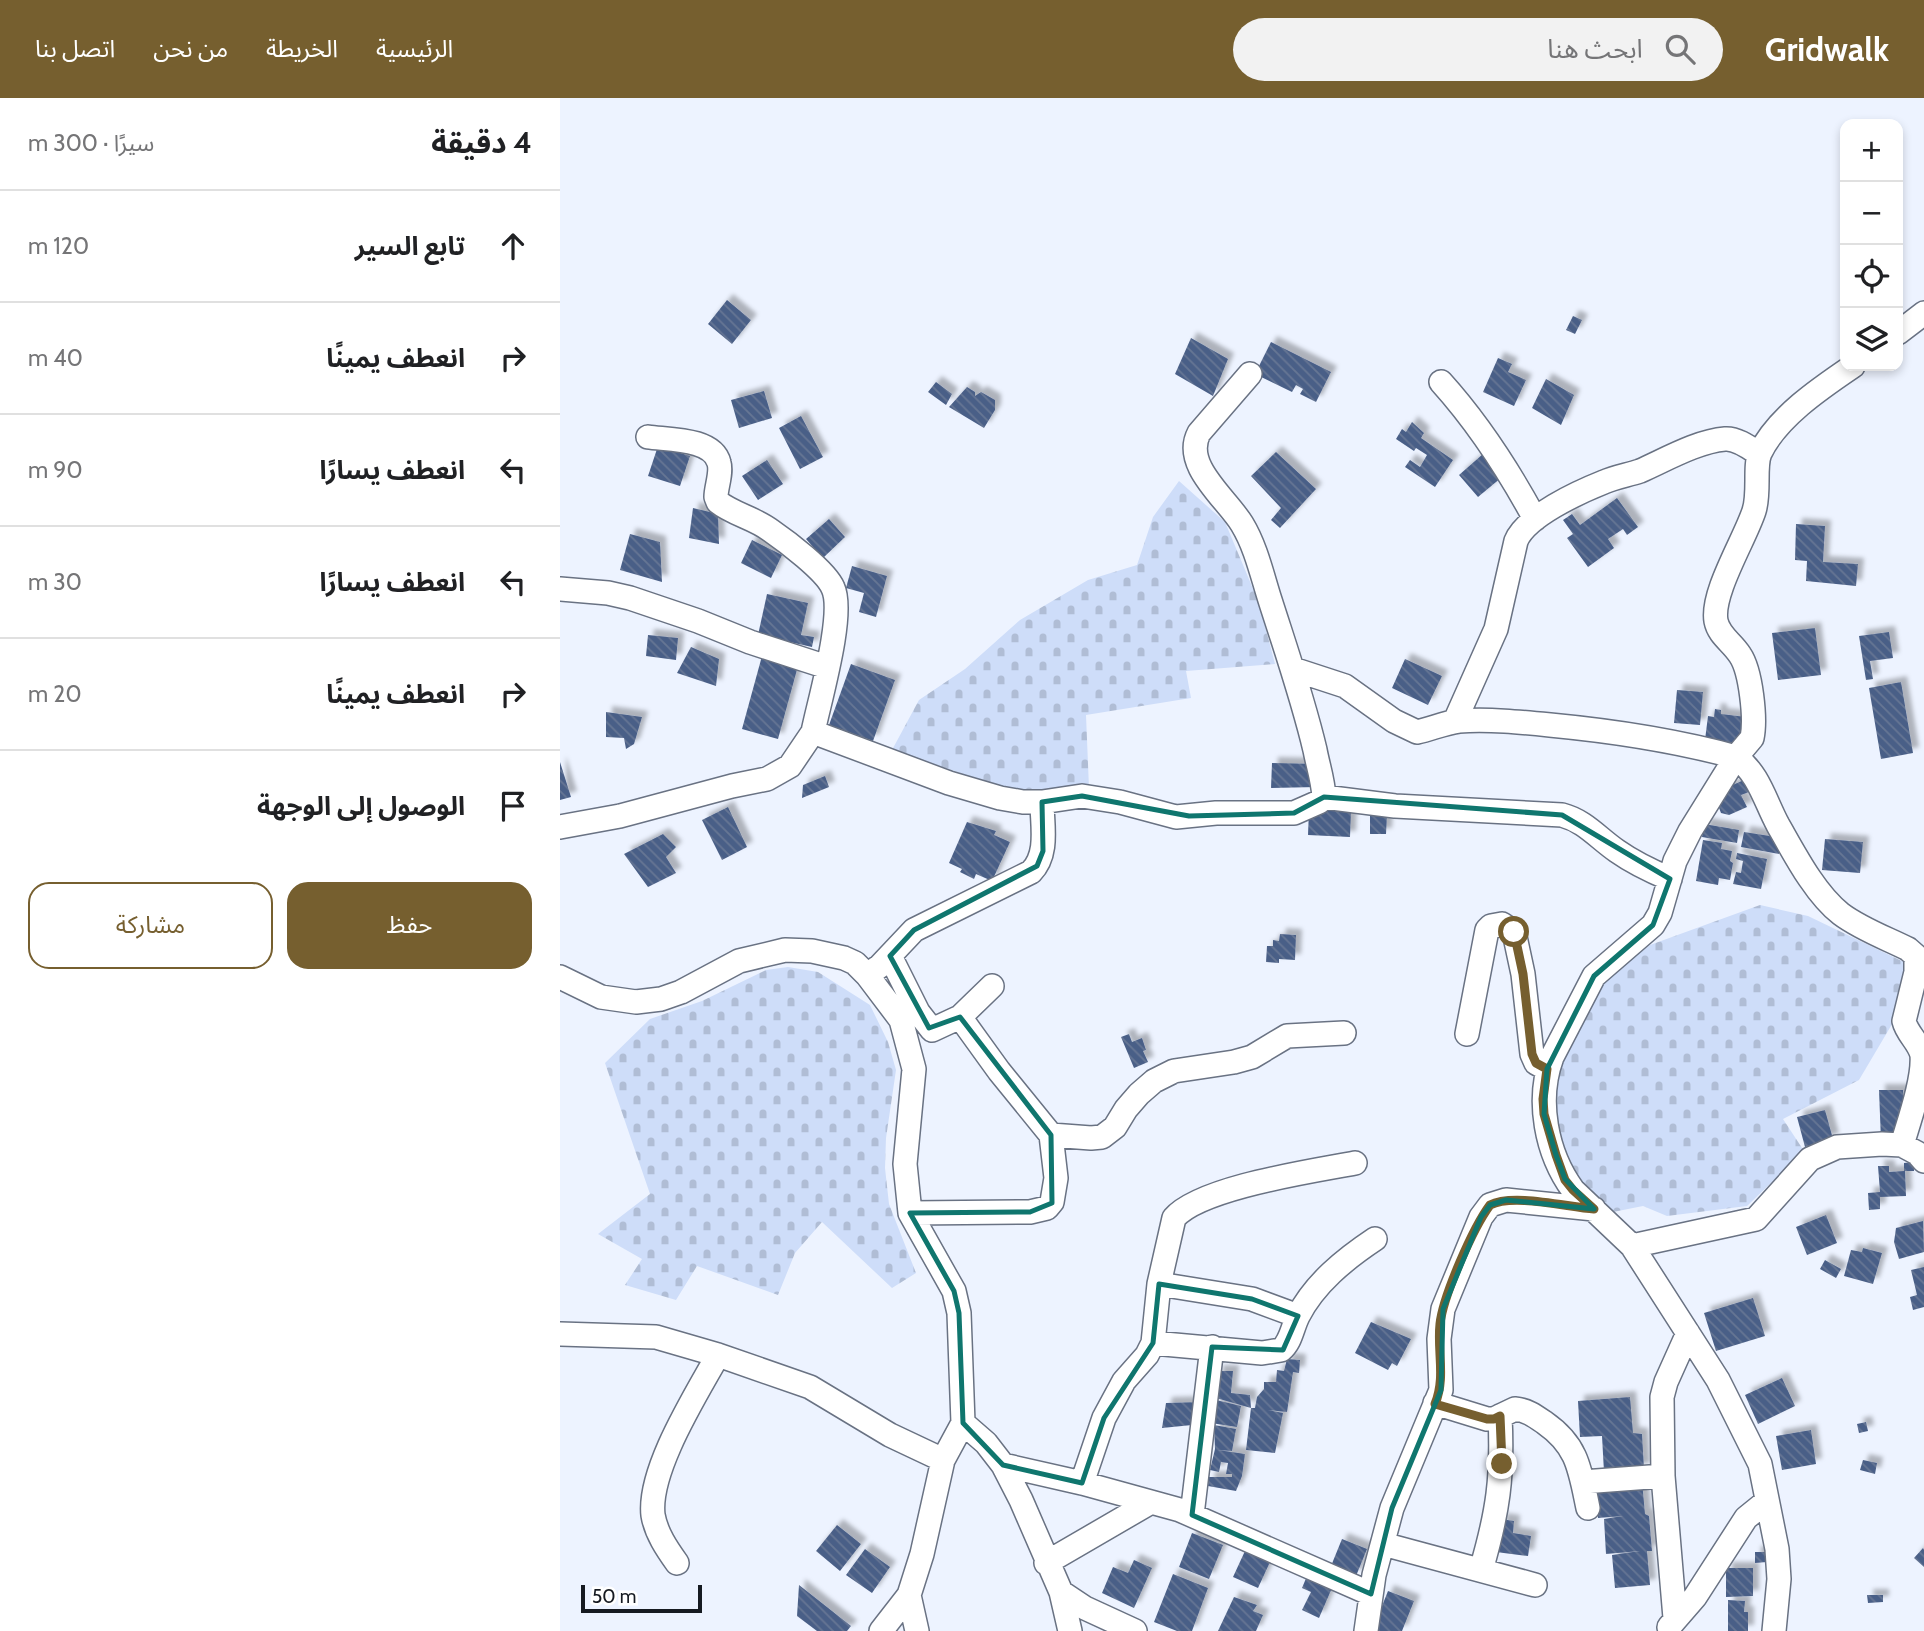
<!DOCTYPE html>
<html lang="ar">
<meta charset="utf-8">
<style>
body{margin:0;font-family:Cabin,"Noto Sans Arabic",sans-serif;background:#f2f2f2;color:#202124;direction:rtl}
.controls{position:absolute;right:21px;top:21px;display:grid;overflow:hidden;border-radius:14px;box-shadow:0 4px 10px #0003}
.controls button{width:63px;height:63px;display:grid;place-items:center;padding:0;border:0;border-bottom:2px solid #e0e0e0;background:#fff;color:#202124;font:35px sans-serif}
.scale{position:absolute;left:21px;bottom:18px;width:121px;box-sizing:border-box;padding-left:7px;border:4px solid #161a21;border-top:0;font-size:19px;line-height:24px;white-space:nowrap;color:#161a21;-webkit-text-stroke:5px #fff;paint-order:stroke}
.stop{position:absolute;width:21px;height:21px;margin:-16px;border:5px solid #765f2f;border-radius:50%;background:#fff}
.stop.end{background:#765f2f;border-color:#fff;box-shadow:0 2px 7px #0008}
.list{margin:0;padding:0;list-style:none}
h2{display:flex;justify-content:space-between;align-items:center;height:91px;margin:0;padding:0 28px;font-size:30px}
h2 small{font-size:23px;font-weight:400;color:#757577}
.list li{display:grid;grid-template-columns:46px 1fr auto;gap:21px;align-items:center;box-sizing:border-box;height:112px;padding:0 28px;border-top:2px solid #e0e0e0}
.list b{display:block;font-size:26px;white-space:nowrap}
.list em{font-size:23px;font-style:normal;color:#757577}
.actions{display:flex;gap:14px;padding:21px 28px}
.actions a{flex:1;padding:16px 0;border:2px solid #765f2f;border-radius:21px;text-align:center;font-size:24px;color:#765f2f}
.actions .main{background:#765f2f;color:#fff}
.icon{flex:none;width:38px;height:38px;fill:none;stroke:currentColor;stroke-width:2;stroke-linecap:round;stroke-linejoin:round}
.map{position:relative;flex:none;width:1364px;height:1533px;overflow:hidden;direction:ltr}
header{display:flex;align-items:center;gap:42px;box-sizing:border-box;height:98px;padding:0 35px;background:#765f2f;color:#fff}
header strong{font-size:33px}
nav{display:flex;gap:38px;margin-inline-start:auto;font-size:24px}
.search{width:490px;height:63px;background:#f2f2f2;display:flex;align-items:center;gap:18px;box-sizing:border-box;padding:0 24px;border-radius:38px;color:#757577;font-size:26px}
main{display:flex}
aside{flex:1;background:#fff}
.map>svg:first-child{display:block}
.cemetery{fill:url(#cemetery-stones)}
.building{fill:url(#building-back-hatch);filter:url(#shadow)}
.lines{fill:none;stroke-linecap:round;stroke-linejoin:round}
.minor-casing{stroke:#697283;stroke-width:26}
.minor{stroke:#fff;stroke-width:23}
.route{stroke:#765f2f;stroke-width:9}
.marked{fill:none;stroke:#0f766e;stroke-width:5;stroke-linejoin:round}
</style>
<header>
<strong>Gridwalk</strong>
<div class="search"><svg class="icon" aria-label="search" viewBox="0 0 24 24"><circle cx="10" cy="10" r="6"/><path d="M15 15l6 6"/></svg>ابحث هنا</div>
<nav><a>الرئيسية</a><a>الخريطة</a><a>من نحن</a><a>اتصل بنا</a></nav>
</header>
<main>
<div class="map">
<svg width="1364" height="1533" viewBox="0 0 1364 1533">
<defs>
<pattern id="cemetery-stones" width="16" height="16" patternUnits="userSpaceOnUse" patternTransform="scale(1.75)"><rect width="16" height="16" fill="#ceddf9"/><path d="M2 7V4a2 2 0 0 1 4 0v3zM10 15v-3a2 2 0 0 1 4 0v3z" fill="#b0bdd5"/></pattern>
<pattern id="building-back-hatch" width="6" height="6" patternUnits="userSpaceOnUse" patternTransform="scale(1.75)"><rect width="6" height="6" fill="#4a5f87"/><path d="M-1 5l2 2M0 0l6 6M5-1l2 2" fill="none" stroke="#667694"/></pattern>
<filter id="shadow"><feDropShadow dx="6" dy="-6" stdDeviation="2" flood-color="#0004"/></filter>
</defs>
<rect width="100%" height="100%" fill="#edf3ff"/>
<path class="cemetery" d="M619 383 665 424 699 505 715 566 626 573 631 600 526 617 529 690 468 698 332 652 359 602 405 571 460 522 528 482 577 467 593 419Z
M1200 807 1248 818 1348 866 1341 911 1299 982 1223 1021 1244 1053 1187 1108 1107 1118 1083 1108 1043 1116 1012 1089 993 1026 992 978 1046 881 1090 847Z
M228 869 258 874 310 907 328 944 336 972 326 1040 325 1070 329 1106 356 1175 332 1190 262 1124 235 1155 218 1197 137 1168 116 1202 65 1187 82 1161 38 1136 90 1096 45 965 90 921 142 903 206 872Z"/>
<path class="building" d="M167 202 191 222 172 246 148 226Z
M1013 218 1022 222 1015 236 1006 232Z
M631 240 668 261 653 298 615 276Z
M711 244 771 274 756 304 740 296 743 291 736 287 732 294 695 276Z
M938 260 952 266 948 274 966 282 954 308 923 294Z
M986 281 1014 297 1001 327 972 310Z
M376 284 392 296 386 307 368 294Z
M407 289 415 294V298L421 294 435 302V312L424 330 389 309Z
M204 293 212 320 179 330 171 302Z
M241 318 263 359 240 371 219 330Z
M852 324 864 335 861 340 893 362 875 389 845 369 850 362 860 369 867 357 856 350 854 353 836 341 842 331 846 334Z
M98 348 130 358 120 388 88 378Z
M716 354 756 391 720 430 711 422 721 410 691 378Z
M923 356 942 379 918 399 899 377Z
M207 362 223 386 198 402 182 378Z
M1057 400 1078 429 1067 437 1063 431 1048 441 1054 450 1028 469 1007 440 1013 436 1003 422 1012 416 1020 427Z
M133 410 158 416 159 446 129 440Z
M269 421 285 439 263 460 246 441Z
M1236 426 1265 428 1263 464 1298 466 1296 488 1246 483 1247 463 1235 462Z
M70 436 100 444 102 484 60 472Z
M192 442 222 457 211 480 181 465Z
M292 468 327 478 316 519 299 514 304 495 286 490Z
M207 496 248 505 241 537 254 539 252 549 198 537Z
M1255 530 1261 577 1218 582 1212 535Z
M1329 534 1333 560 1310 563 1313 581 1306 582 1299 538Z
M88 537 118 540 116 562 86 558Z
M131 549 159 561 156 588 117 575Z
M202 558 238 568 218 641 182 631Z
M845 561 882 578 868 607 832 590Z
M291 566 335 582 313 643 269 627Z
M1341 584 1353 655 1321 661 1309 590Z
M1117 592 1143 594 1140 627 1114 625Z
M1155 611 1161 612V616L1186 619 1182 647 1145 642 1148 618 1154 619Z
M46 614 82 619 74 646 66 651 64 640 46 639Z
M0 664 11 699 0 702Z
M712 665 759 666 757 689 711 690Z
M265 678 269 689 242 700 243 687Z
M1184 682 1189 694 1181 697 1187 709 1169 717 1161 715 1156 702 1159 693Z
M168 709 187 749 162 762 142 722Z
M749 711 791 713 790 739 748 737Z
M810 717H827L826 736H810Z
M407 724 436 733 434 737 450 744 432 783 416 776 414 781 400 774 402 771 389 765Z
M1144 726 1179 732 1177 745 1142 739Z
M1184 734 1222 740 1219 756 1181 749Z
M103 736 116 749 106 759 116 775 88 789 64 756Z
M1265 741 1303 744 1300 775 1262 772Z
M1143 742 1162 745 1161 751 1172 753 1170 763 1173 765 1170 782 1159 780 1158 787 1136 783Z
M1177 755 1207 761 1201 791 1173 786 1176 774 1181 775 1183 763 1176 761Z
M720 836 736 837 735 862 719 861V865L706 864 707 848H713V842L719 843Z
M569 936 572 944 582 940 586 952 583 953 588 964 574 970 561 939Z
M1319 992H1343L1344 1022H1336L1337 1042 1321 1043Z
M1265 1012 1273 1041 1245 1049 1237 1019Z
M1354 1064V1073H1345L1346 1098 1320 1099V1111L1309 1112 1308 1095 1320 1094 1318 1068H1329V1074L1344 1073V1065Z
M1266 1117 1277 1145 1247 1157 1236 1129Z
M1363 1123 1364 1154 1339 1161 1334 1144 1336 1130Z
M1303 1150 1322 1155 1313 1186 1284 1178 1291 1152 1302 1154Z
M1265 1162 1281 1171 1276 1180 1260 1171Z
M1364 1169V1209L1353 1212 1350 1199 1357 1197 1351 1172Z
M1193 1200 1205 1238 1156 1253 1144 1215Z
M811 1224 851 1241 837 1268 832 1265 828 1272 795 1255Z
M727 1261 740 1262 739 1275 733 1274 727 1314 708 1312 723 1315 715 1355 686 1352 691 1310H695L697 1299 704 1291V1284H716L717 1272 724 1273Z
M657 1273H673L671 1295 690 1297 691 1310 656 1300Z
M1222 1280 1235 1308 1198 1326 1185 1297Z
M1070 1299 1073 1335 1082 1336 1084 1371 1044 1374 1042 1338 1020 1339 1018 1303Z
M656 1302 681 1308 677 1329 651 1325Z
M642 1304V1326L602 1330 606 1305Z
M1306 1324 1308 1333 1299 1335 1297 1326Z
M654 1327 676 1331 672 1353 658 1352 685 1356 682 1378 676 1393 648 1388 649 1379H672V1376H666L668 1365 661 1364 659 1374 650 1372 655 1351Z
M1251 1332 1256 1366 1222 1372 1216 1338Z
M1303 1362 1317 1365 1315 1376 1300 1372Z
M1082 1383 1085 1416 1089 1418 1092 1453H1087L1090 1487 1055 1490 1052 1457 1080 1453 1046 1456 1044 1421 1063 1418 1038 1420 1036 1386Z
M941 1421 954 1423 953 1435 971 1438 968 1458 936 1454Z
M277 1427 301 1446 280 1473 256 1453Z
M632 1435 663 1447 649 1481 619 1469Z
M782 1441 807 1451 796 1478 771 1468Z
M1363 1450 1364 1452V1469L1354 1460Z
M305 1451 330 1469 312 1495 286 1477Z
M685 1453 710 1464 698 1490 673 1479Z
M1195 1454H1207V1464L1195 1465Z
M574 1462 592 1470 574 1510 542 1495 553 1469 568 1475Z
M1166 1470H1193V1498L1166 1499Z
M613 1476 648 1490 632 1533H617L594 1524Z
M747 1478 772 1490 759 1520 742 1512 751 1494 742 1490Z
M239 1487 291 1528 287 1533H257L237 1518Z
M828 1493 854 1503 842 1533H812Z
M1307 1497H1323V1504L1308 1505Z
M674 1499 697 1507 693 1513 703 1517 696 1533H658Z
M1168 1502 1185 1503 1184 1514H1188V1533H1168Z"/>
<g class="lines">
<defs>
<path id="minor" d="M1338 235 1364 215
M881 284C918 325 949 373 975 421
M88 339C108 342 153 340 159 365 162 375 156 389 156 399L158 404C173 416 194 420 210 432 226 443 266 473 273 490 285 516 259 604 253 634
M0 491 48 495 70 500 138 523 190 544 267 569
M733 571 785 588 834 623 857 634C871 631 884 625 899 623 929 621 960 624 990 627 1053 633 1114 642 1176 659 1199 676 1205 703 1218 727 1234 755 1255 796 1281 816 1301 831 1326 840 1348 851L1356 858V874L1344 923C1347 936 1359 944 1362 957 1364 981 1349 1023 1342 1047
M895 623 936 531 956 443C966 418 1019 394 1044 384 1055 379 1068 377 1080 373 1105 362 1138 343 1165 341 1177 340 1190 350 1199 356
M764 699 835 708 1002 717C1025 723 1038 740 1057 753 1074 765 1091 773 1110 781
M0 729 60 718 172 688 207 681 230 668 253 634 389 685 440 700 463 704H482L522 698 560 704 616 719 656 715H734L759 704 764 699C763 682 758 668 755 652 743 601 726 552 710 502 702 477 696 449 682 426 666 400 622 367 639 335L690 276
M330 858 358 914 372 932 400 919 432 888
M307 877 320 868 354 832 471 774C489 756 482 727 482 704
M0 879 41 899 76 904 101 901 121 894 179 863 225 852 252 853 284 860 295 865 307 877 341 922 354 971 345 1066 350 1115 394 1193 399 1215 403 1325 383 1362 362 1456 349 1497 321 1533
M907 936 927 832 931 828 942 826 954 834 963 876 972 956 976 965 987 971
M491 1037 531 1040 542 1039 555 1029 566 1011 579 996 594 983 614 973 674 964 692 959 727 938 784 935
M350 1115 470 1114 487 1110 492 1104 496 1080 491 1037 439 973 400 919
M1072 1148 1196 1121 1250 1061 1277 1049 1322 1046 1342 1047 1357 1055 1364 1063
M599 1186 692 1201 738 1218
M0 1236 96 1239 158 1257 250 1289 330 1337 383 1362
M593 1245 702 1255 721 1252C731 1244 732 1230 738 1218 755 1185 785 1161 815 1141
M875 1305 927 1321H934L955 1311C967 1312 975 1318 985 1325 1018 1348 1020 1372 1028 1410
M403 1325 426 1345 443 1367 461 1402 501 1494 510 1533
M443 1367 522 1385 620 1412 811 1496
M1023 1384 1103 1378
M522 1385 544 1320 564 1283 587 1257 593 1245 599 1186 614 1120C641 1089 754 1073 795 1065
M632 1417 652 1249
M823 1446 975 1487
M117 1465C107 1451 96 1435 93 1417 88 1372 136 1297 158 1257
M486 1465 591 1404
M921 1472C938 1414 943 1379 940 1318
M501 1494 525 1510 575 1533
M349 1497 357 1533
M1115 1520 1103 1378 1102 1299 1106 1284 1128 1235
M1109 1529 1135 1499 1186 1420 1207 1403
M806 1533 814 1477 832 1410 881 1292 879 1241 883 1211 921 1119 930 1107 946 1102 1034 1111
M1214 1533 1219 1481 1217 1451 1200 1366 1158 1282 1072 1148 1013 1092C986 1055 976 1002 992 959L1034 878 1093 827 1100 815 1115 763 1130 733 1176 659 1192 640C1196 621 1191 573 1180 557 1172 544 1159 538 1156 523 1151 495 1185 441 1194 413 1200 395 1194 368 1200 355 1217 319 1262 289 1293 268"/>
</defs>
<use href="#minor" class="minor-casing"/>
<use href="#minor" class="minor"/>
</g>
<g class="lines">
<path class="route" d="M942 1366 940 1318 934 1321H927L875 1306C886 1279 877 1254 880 1226 883 1198 913 1130 930 1107 953 1095 1007 1109 1034 1111L1013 1092 1005 1082 996 1057 984 1016 983 1001 987 971 976 965 972 956 963 876 954 834"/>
</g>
<path class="marked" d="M522 698 629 718 734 715 764 699 1002 717 1110 781 1093 827 1034 878 987 971 984 1016 996 1057 1005 1081 1034 1111 946 1102 930 1107 921 1119 883 1211 881 1292 832 1410 811 1496 632 1417 652 1249 723 1252 738 1218 692 1201 599 1186 593 1245 544 1320 522 1385 443 1367 403 1325 399 1215 394 1193 350 1115 470 1114 492 1105 491 1037 400 919 369 930 330 858 354 832 477 768 483 753 482 704Z"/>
</svg>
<div class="controls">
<button>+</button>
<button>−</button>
<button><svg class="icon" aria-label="locate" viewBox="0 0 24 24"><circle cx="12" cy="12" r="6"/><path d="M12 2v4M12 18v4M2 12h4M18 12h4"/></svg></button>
<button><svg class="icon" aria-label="layers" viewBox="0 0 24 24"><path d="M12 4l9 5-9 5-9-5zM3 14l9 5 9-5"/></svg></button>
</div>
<div class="scale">50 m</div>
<div class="stop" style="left:954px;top:834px"></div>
<div class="stop end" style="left:942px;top:1366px"></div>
</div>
<aside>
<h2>4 دقيقة<small>سيرًا · 300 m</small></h2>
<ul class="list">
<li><svg class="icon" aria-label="ahead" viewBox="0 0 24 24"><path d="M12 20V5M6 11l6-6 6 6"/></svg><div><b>تابع السير</b></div><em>120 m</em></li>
<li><svg class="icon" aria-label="right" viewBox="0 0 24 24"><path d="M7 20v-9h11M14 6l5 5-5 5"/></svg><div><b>انعطف يمينًا</b></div><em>40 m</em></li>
<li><svg class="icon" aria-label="left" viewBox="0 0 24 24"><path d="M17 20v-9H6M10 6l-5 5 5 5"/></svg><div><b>انعطف يسارًا</b></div><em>90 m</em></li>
<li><svg class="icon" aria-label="left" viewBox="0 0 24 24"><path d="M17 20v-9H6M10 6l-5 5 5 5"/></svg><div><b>انعطف يسارًا</b></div><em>30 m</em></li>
<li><svg class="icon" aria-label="right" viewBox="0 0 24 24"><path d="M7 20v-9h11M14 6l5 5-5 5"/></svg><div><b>انعطف يمينًا</b></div><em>20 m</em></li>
<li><svg class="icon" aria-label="arrive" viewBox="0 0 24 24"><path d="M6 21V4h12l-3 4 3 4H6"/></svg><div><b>الوصول إلى الوجهة</b></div></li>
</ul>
<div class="actions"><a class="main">حفظ</a><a>مشاركة</a></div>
</aside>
</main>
